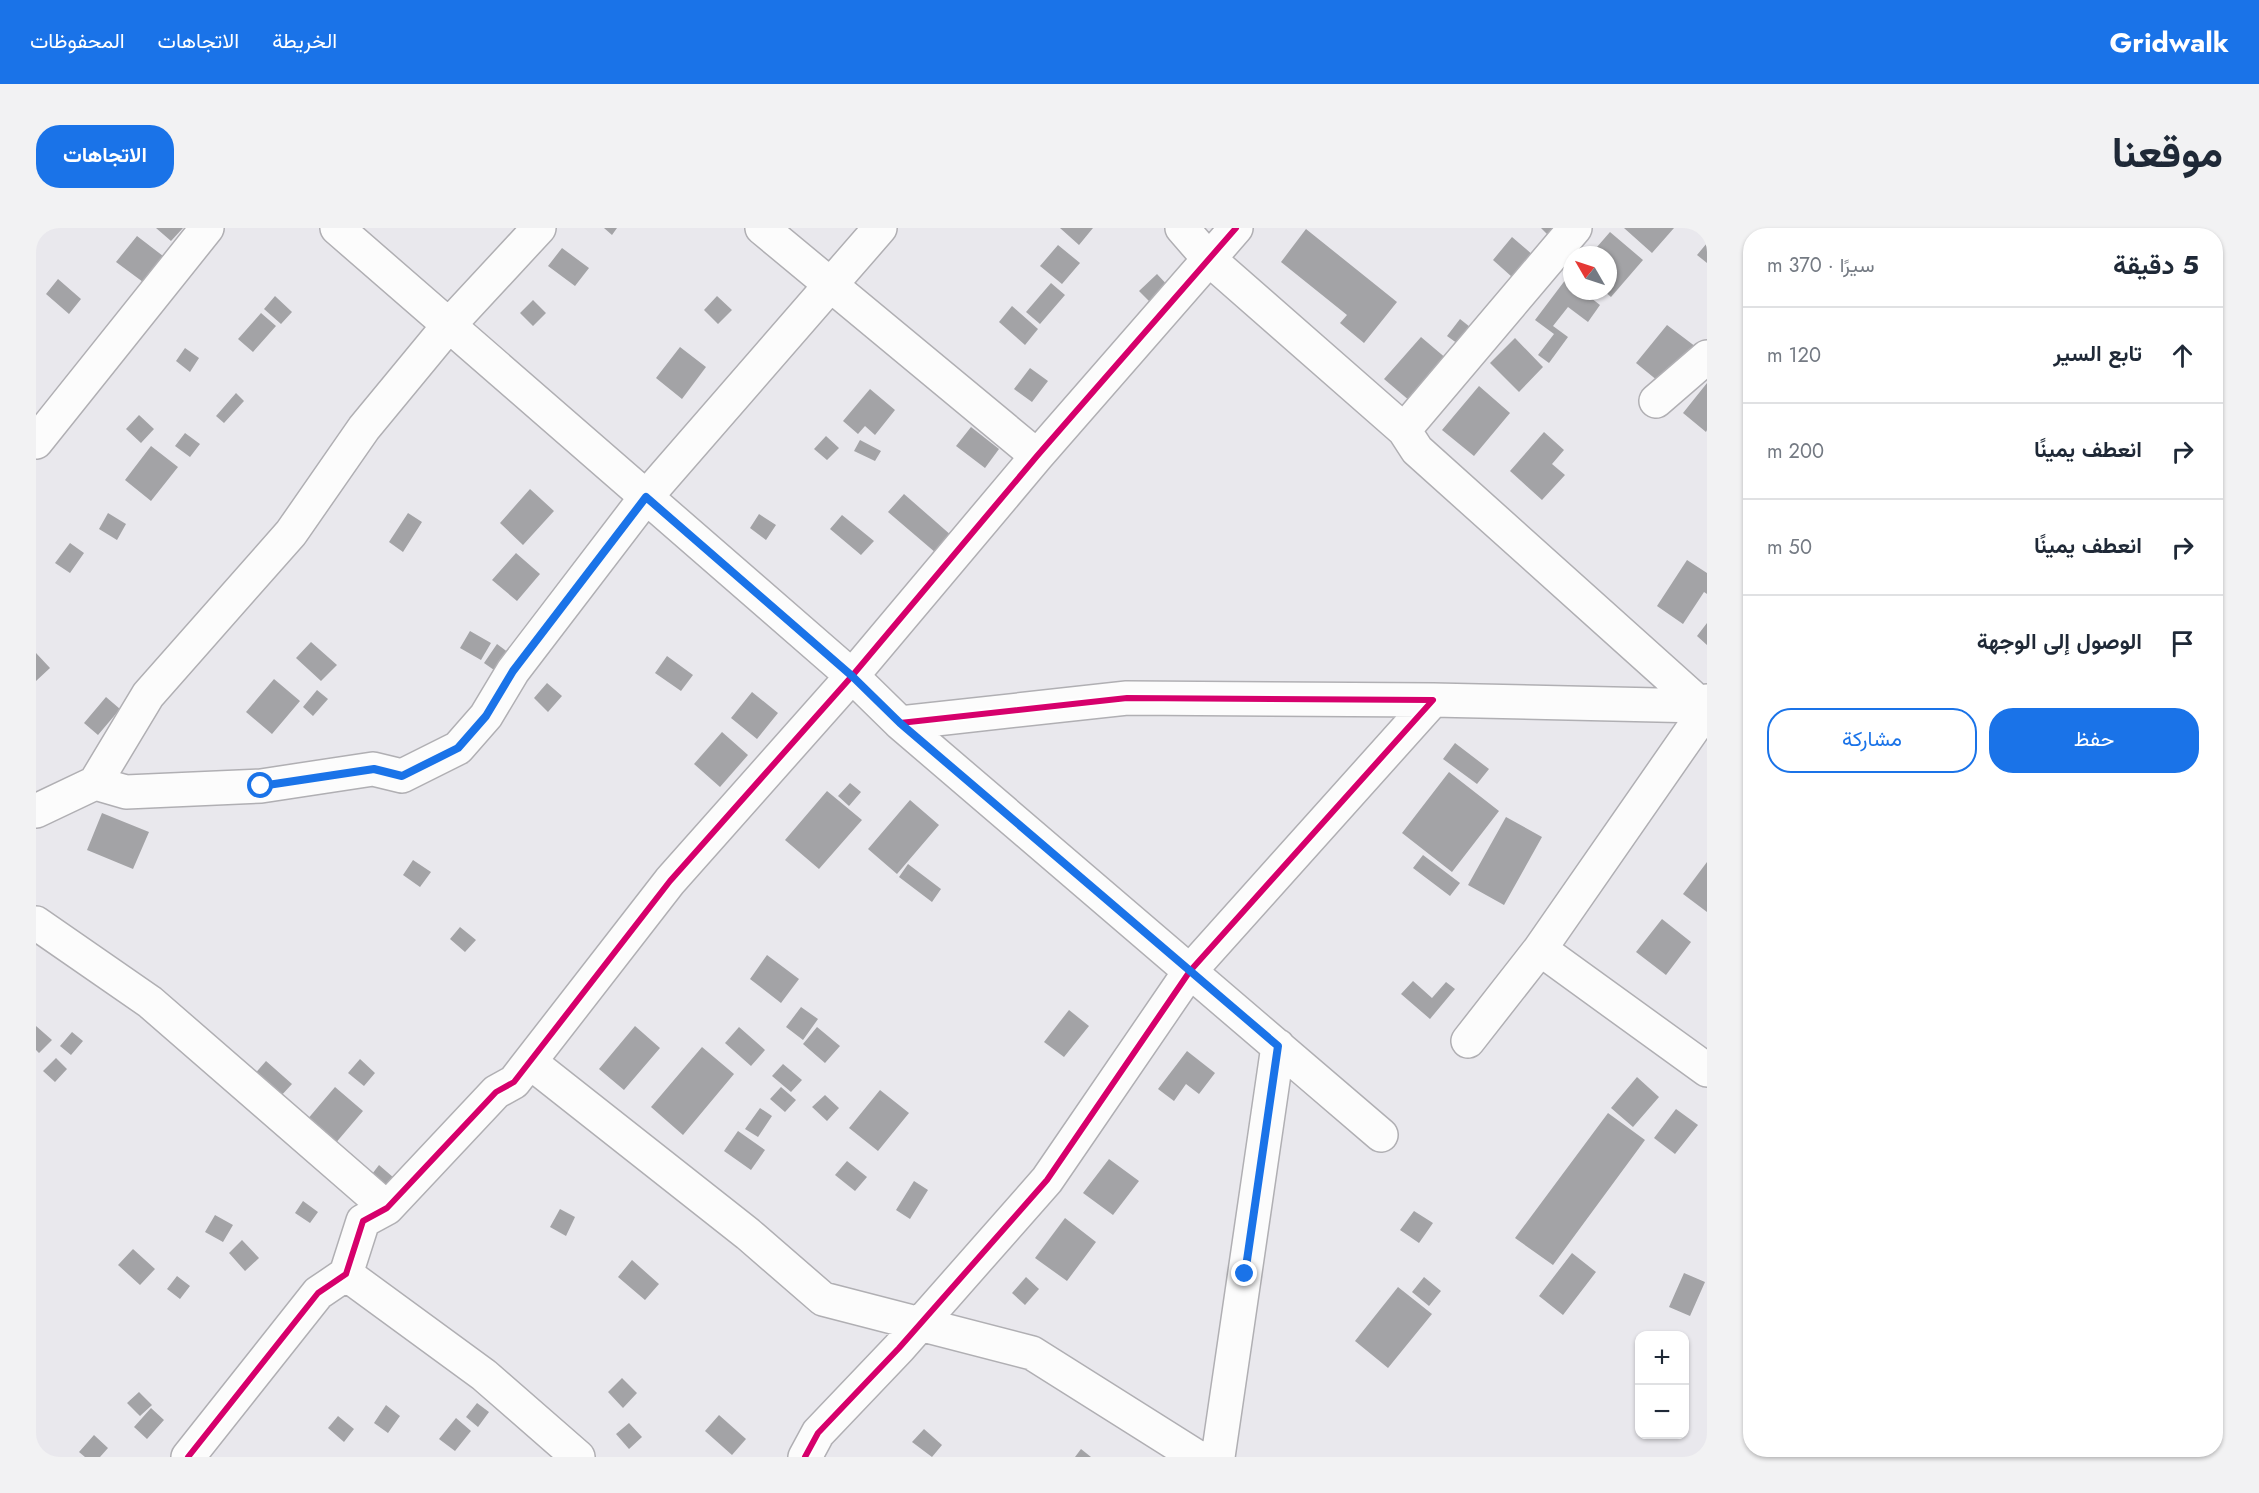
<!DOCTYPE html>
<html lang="ar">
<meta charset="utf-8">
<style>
body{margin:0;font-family:Jost,Vazirmatn,sans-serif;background:#f2f2f3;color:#1f2937;direction:rtl}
.controls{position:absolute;right:18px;bottom:18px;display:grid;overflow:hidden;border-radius:12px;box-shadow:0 2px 4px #0004}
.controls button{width:54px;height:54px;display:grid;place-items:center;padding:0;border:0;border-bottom:2px solid #e0e1e3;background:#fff;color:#1f2937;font:30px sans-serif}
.compass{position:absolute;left:1527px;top:18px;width:54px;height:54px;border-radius:50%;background:#fff;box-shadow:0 2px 4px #0004;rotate:309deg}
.stop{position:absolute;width:18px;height:18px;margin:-14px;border:4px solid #1a73e8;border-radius:50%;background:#fff}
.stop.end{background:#1a73e8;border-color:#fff;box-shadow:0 2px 6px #0008}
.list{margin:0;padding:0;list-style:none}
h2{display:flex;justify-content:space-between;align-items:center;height:78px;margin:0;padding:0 24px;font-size:26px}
h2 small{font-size:20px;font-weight:400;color:#747a83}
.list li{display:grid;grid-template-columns:39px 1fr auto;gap:18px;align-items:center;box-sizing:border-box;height:96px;padding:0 24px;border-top:2px solid #e0e1e3}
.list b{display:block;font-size:22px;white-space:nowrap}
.list em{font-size:20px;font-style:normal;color:#747a83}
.actions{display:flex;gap:12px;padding:18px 24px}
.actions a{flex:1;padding:14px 0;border:2px solid #1a73e8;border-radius:24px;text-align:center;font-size:21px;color:#1a73e8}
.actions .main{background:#1a73e8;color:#fff}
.icon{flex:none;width:33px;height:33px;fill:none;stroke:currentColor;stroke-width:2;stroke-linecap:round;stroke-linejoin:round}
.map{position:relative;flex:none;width:1671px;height:1229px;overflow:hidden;direction:ltr;border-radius:24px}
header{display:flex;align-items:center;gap:36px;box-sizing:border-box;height:84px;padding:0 30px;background:#1a73e8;color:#fff}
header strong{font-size:28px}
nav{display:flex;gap:33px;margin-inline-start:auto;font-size:21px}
.intro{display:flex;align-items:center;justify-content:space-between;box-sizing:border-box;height:144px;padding:0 36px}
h1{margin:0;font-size:42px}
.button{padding:15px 27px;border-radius:24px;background:#1a73e8;color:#fff;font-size:21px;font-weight:700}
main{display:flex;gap:36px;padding:0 36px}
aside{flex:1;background:#fff;border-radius:24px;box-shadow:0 2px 4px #0004}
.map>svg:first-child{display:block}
.building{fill:#a3a3a6}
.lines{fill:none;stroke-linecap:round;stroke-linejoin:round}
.minor-casing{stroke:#b0afb3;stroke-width:36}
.minor{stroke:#fcfcfc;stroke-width:33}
.cycleway-casing{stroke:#fff;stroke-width:10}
.cycleway{stroke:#d6006c;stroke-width:6}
.route{stroke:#1a73e8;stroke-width:8}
</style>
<header>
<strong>Gridwalk</strong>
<nav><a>الخريطة</a><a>الاتجاهات</a><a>المحفوظات</a></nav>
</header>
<div class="intro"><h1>موقعنا</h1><a class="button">الاتجاهات</a></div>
<main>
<aside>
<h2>5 دقيقة<small>سيرًا · 370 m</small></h2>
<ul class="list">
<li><svg class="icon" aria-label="ahead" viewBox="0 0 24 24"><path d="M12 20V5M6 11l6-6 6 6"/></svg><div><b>تابع السير</b></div><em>120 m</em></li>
<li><svg class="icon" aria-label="right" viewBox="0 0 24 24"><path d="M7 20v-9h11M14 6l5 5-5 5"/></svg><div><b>انعطف يمينًا</b></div><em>200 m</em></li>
<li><svg class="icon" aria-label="right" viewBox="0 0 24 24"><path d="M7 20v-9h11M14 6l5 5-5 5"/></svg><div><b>انعطف يمينًا</b></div><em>50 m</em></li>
<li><svg class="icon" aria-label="arrive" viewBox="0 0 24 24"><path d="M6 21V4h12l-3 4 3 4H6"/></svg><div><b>الوصول إلى الوجهة</b></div></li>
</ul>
<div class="actions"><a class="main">حفظ</a><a>مشاركة</a></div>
</aside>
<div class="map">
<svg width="1671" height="1229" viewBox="0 0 1671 1229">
<rect width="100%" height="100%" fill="#e9e8ed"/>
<path class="building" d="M120 0H147L135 13Z
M568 0H581L576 7Z
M1024 0H1057L1043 17Z
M1505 0H1531L1518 13Z
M1588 0H1638L1616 25Z
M1270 1 1361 74 1328 115 1304 95 1311 87 1245 34Z
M1574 4 1607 32 1575 69 1568 63H1572V27H1554Z
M101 8 127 28 107 54 80 34Z
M1476 9 1505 34 1485 57 1457 32Z
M1671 15V35L1661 27Z
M1022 17 1044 35 1026 56 1004 38Z
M526 20 553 40 539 58 512 38Z
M1121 46 1135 61 1118 78 1103 63Z
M22 51 45 71 33 86 10 66Z
M1530 51 1536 56V63H1546L1564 77 1552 94 1532 79 1517 98 1532 109 1513 135 1502 127 1518 106 1499 92Z
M1015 55 1029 67 1004 96 990 84Z
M239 68 256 84 245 96 228 81Z
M681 68 696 82 682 96 668 82Z
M497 72 510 85 497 98 484 85Z
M976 78 1002 101 989 117 963 94Z
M225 85 240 98 217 124 202 111Z
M1424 91 1444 107 1432 123 1411 108Z
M1631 97 1664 122 1633 162 1600 135Z
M1385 109 1418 137 1381 179 1348 151Z
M1479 110 1507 139 1483 164 1454 135Z
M644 119 670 139 646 171 620 150Z
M149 120 163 130 154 144 140 133Z
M994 140 1012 153 996 174 978 161Z
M1671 155V202L1670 204 1647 185Z
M1443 158 1474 185 1438 228 1406 202Z
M834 161 859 182 839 207 829 198 822 206 807 193Z
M200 165 208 173 188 195 180 188Z
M103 187 118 201 105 215 90 201Z
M935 199 963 221 949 240 920 218Z
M1508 204 1528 222 1516 236 1529 247 1506 272 1474 243Z
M149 205 164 216 154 229 139 218Z
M790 208 803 220 791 232 778 221Z
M824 212 845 223 839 233 818 223Z
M115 218 142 239 115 273 89 252Z
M494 261 518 283 487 317 464 295Z
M868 266 916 308 900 325 852 284Z
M72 285 90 296 81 312 63 301Z
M372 285 386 294 367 324 353 314Z
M723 286 740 297 730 312 714 300Z
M806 287 838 313 825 327 794 301Z
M34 315 48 325 34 345 19 335Z
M480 325 504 346 481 373 456 352Z
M1651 332 1671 345V366L1668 364 1647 396 1621 378Z
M1671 395V417L1661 408Z
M434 403 455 415 445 432 424 420Z
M275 414 301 437 285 453 260 430Z
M461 416 481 431 468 449 448 435Z
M0 425 14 440 0 453Z
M631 428 657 447 645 463 619 445Z
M238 451 264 473 236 506 210 484Z
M511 455 526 468 512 484 498 470Z
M281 462 292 471 277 488 267 479Z
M716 464 742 485 721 511 695 490Z
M70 469 84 481 62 507 48 495Z
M686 504 712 527 684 559 658 536Z
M1419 515 1453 541 1441 556 1407 531Z
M1413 544 1463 583 1416 644 1366 605Z
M814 555 825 564 813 578 802 568Z
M791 563 826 592 783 641 749 612Z
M874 572 903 597 861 646 832 621Z
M66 585 113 604 97 641 51 622Z
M1470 589 1506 609 1468 677 1432 657Z
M1387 627 1424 655 1414 668 1377 640Z
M377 632 395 644 384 659 367 647Z
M1671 634V684L1647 666Z
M872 636 905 661 896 674 863 649Z
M1626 691 1655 714 1630 747 1600 724Z
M424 699 440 712 429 724 414 711Z
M731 727 763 751 745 775 714 751Z
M1377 753 1396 770 1410 754 1419 761 1394 791 1365 766Z
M765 779 782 791 767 812 750 799Z
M1033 782 1053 798 1028 829 1008 814Z
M0 798 16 812 3 825 0 822Z
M599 798 624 820 588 862 563 841Z
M703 799 729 822 715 838 689 815Z
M781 799 804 818 789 835 767 816Z
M36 804 47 813 35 827 24 818Z
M666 819 698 846 647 907 615 879Z
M1151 823 1179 845 1163 866 1150 856 1138 873 1122 861Z
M20 830 31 841 19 854 7 843Z
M324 831 339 845 328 858 312 845Z
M230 833 256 856 243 870 217 848Z
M747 836 766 852 755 864 736 848Z
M1601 849 1623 869 1597 899 1575 880Z
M299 859 327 883 298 917 270 893Z
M745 859 760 872 749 884 734 871Z
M844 862 873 885 842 923 813 900Z
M789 867 803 880 791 893 776 879Z
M724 880 736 888 722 909 709 901Z
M1640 881 1662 897 1639 926 1618 910Z
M1572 885 1609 912 1517 1037 1479 1010Z
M702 903 729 922 715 942 688 923Z
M1073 931 1103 953 1077 987 1047 965Z
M811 933 831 949 819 963 799 947Z
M343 937 358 950 348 962 333 950Z
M878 953 892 962 874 991 860 982Z
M267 973 282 984 274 995 259 985Z
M524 981 539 989 530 1008 514 999Z
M1378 983 1397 995 1383 1015 1364 1002Z
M179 987 197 997 187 1014 169 1004Z
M1029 990 1060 1014 1031 1053 999 1030Z
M206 1012 223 1030 209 1043 193 1025Z
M97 1021 119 1041 104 1057 82 1037Z
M1536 1025 1560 1044 1527 1087 1503 1068Z
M596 1032 623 1056 609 1072 582 1049Z
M1648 1045 1669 1054 1654 1088 1633 1079Z
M141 1048 154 1058 144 1071 131 1061Z
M990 1049 1003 1061 989 1077 976 1065Z
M1388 1049 1405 1063 1393 1078 1376 1064Z
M1362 1059 1396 1086 1352 1140 1319 1113Z
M586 1150 601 1165 587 1180 572 1164Z
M103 1164 116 1177 104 1188 91 1175Z
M441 1175 453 1184 442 1199 430 1189Z
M350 1177 364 1188 352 1205 338 1195Z
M115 1180 128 1192 111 1211 98 1199Z
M683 1187 710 1211 696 1227 669 1203Z
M302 1188 318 1201 308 1214 292 1200Z
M420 1190 435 1203 419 1223 403 1211Z
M593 1195 606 1209 593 1221 580 1206Z
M888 1201 906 1217 896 1229 876 1214Z
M58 1207 72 1220 64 1229H49L43 1224Z
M1045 1221 1055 1229H1039Z"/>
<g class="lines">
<defs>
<path id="minor" d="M301 0 816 448 864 495 1345 907
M726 0 1001 228
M1146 0 1173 31 1368 202 1381 222 1666 478
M1620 173 1671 129
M1368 202 1539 0
M0 214 171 0
M1397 472 1666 478
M59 555 90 564 225 558 337 541 366 548 422 520 450 488 477 443 610 269 844 0
M0 583 59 555 112 467 255 305 328 200 413 97 503 0
M0 695 114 774 351 980
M1504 721 1671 842
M1432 813 1504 721 1659 498 1666 478 1671 473
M494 834 712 1006 787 1071 996 1125 1161 1229
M310 1046 448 1147 542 1229
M152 1229 282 1065 310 1046 327 993 351 980 460 864 478 854 634 653 816 448 1001 228 1200 0
M769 1229 782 1205 863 1120 1011 952 1154 743 1397 472 1091 470 864 495
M1182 1229 1242 818"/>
</defs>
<use href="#minor" class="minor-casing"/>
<use href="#minor" class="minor"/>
<defs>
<path id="cycleway" d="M152 1229 282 1065 310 1046 327 993 351 980 460 864 478 854 634 653 816 448 1001 228 1200 0
M769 1229 782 1205 863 1120 1011 952 1154 743 1397 472 1091 470 864 495"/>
</defs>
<use href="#cycleway" class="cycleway-casing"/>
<use href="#cycleway" class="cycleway"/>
</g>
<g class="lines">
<path class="route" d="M225 558 338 541 366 548 422 520 450 488 477 443 610 269 816 448 864 495 1242 818 1209 1046"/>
</g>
</svg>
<div class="controls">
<button>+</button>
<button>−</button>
</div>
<svg class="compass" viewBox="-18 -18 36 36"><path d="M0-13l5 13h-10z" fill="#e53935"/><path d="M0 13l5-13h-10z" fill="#747a83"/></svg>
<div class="stop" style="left:225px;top:558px"></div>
<div class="stop end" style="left:1209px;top:1046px"></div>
</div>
</main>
